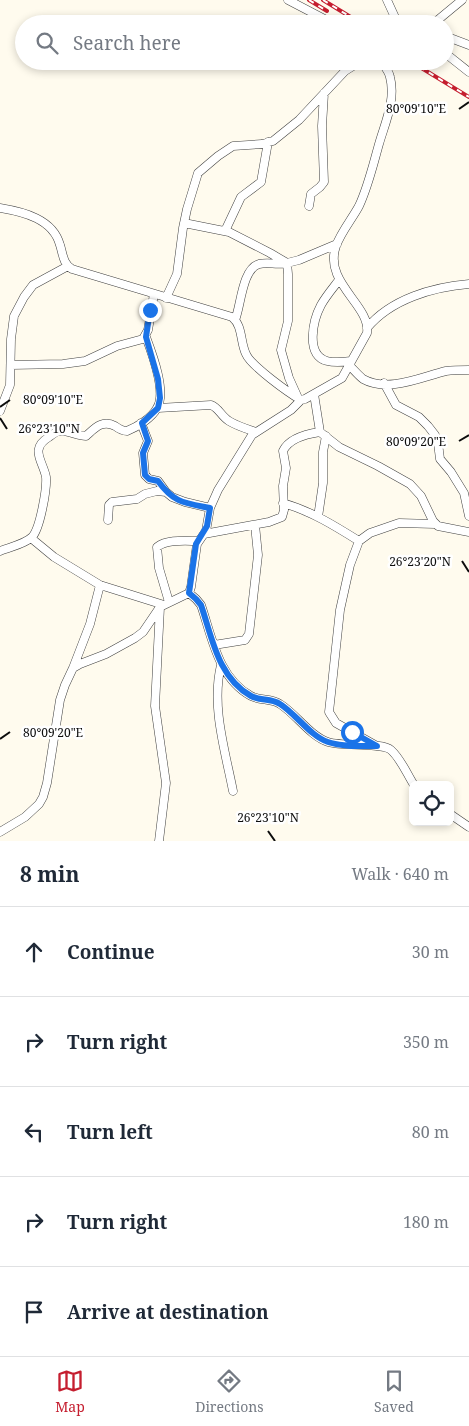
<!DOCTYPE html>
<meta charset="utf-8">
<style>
body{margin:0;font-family:"Noto Serif",serif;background:#f6f6f7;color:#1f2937}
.controls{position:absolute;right:15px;bottom:15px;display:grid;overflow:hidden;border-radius:8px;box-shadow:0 2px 8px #0003}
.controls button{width:45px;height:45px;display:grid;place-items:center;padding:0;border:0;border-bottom:1px solid #e0e1e3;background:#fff;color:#1f2937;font:25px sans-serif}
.stop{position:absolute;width:15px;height:15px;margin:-11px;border:4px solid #1a73e8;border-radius:50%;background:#fff}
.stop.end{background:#1a73e8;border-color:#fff;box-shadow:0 1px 5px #0008}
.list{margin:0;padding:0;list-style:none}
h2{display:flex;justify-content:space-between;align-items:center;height:65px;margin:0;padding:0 20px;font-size:21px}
h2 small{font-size:16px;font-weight:400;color:#747a83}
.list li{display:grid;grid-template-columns:32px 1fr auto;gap:15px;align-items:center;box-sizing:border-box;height:90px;padding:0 20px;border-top:1px solid #e0e1e3}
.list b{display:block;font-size:19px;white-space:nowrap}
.list em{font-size:16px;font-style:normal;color:#747a83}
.icon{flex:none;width:28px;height:28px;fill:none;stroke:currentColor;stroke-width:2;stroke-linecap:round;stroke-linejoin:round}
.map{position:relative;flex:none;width:469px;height:841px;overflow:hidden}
.search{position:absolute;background:#fff;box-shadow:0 2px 8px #0003;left:15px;right:15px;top:15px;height:55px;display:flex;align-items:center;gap:12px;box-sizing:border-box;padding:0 18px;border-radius:28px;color:#747a83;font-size:19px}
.sheet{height:515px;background:#fff}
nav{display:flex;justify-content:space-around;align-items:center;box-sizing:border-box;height:70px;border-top:1px solid #e0e1e3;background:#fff;font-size:14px;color:#747a83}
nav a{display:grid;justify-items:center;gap:2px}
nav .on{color:#c51e2f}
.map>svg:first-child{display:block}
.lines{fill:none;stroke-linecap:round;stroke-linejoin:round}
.minor-casing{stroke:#404040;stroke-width:9}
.minor{stroke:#fff;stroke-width:8}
.rail-casing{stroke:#c51e2f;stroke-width:4}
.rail{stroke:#fff;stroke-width:2;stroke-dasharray:5.5;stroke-linecap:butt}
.route{stroke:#1a73e8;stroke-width:6}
.ticks{fill:none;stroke:#0d0d0d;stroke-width:2}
.ticks-label{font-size:12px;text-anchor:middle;fill:#0d0d0d;stroke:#fff;stroke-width:5;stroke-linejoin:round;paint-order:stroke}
</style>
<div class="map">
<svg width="469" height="841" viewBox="0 0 469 841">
<rect width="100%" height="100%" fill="#fffbee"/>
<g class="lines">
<defs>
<path id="minor" d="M288 0 334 24
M387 0 398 24
M433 24 462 0
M445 36 469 45
M445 53 469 72
M309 206 311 194 320 187 324 182 322 126 324 93
M0 208C24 212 53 219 60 245 63 254 63 264 72 269L232 317C243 326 240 342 246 354 251 366 289 393 301 400L305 399 342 378 367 333C371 305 323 283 336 246 341 232 352 219 359 206 368 187 373 165 379 144 385 123 396 100 390 77 389 72 386 68 383 64L384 61
M184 223 229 232 270 253 287 263 299 260 337 244
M225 231 241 197 261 182 268 142
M339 280C333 288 326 296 321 305 313 320 305 355 327 361 335 363 344 362 351 361
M166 298 177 274 183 228 187 209 198 173 218 156 233 146 262 144 273 141 299 120 345 71 361 61
M235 320C241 306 242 269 259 264 268 262 277 265 287 263L288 274V321L281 350 289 378 298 398
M367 328C391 299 433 287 469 284
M11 365 63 364 85 361 117 346 143 339 148 330 154 294
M349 365C354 370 358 375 363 379 388 393 421 377 446 371 454 370 461 370 469 370
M384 383 396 405 419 417 428 426 435 435 438 443 440 459 451 472 464 493 469 516
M314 394 320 432
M158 408 211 405C219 408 221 416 229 421 237 426 247 429 256 432
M0 411 10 385 11 339 14 316 24 297 33 285 68 266
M141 423 148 441 143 453 145 475 149 479 158 481 166 492
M283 503C311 511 335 526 359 541
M318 517 323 483V452L326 436
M108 520 109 505 112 502 137 499 145 494 157 491 166 492 172 497 185 502 210 508
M204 534 269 522 282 517 284 510 283 486 286 468 283 451C289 438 306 434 320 432L339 447 378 466 410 484 421 496 433 521 438 526 469 532
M31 538 54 557 100 585 164 605
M0 551C10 547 25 544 32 537 40 529 47 489 46 477 43 461 29 449 49 437 52 435 55 432 59 431 68 430 77 436 86 436 94 429 102 419 115 426 119 429 122 431 127 431 137 427 152 418 157 408 167 392 152 353 146 337
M189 593 196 599 201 605C212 637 218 678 251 696 261 701 271 698 280 704 296 714 310 736 328 742 343 747 382 742 391 750 401 759 407 774 414 785
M169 602 159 568 157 547C167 539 186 541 198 541
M214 645 245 640 249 634 258 555 255 525
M221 665C211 706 225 750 233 791
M73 668 90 624 100 585
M375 745 336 723 329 712 340 610 350 565 359 541 370 533 399 523 435 524
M450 814 469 827
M0 832 25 817 39 804 43 797 47 783 60 700 65 685 73 668 80 664 106 654 135 638 143 632 160 607 189 593 191 587 197 544 206 531 210 508 218 490 252 435 291 410 301 400
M159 841 166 783 155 706 160 607"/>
</defs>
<use href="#minor" class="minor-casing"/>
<use href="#minor" class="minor"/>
<defs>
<path id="rail" d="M309 0 327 11
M323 0 362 24
M410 61 469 97"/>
</defs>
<use href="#rail" class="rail-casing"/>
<use href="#rail" class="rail"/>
</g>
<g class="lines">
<path class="route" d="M150 310 146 337 158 379 160 398 158 408 142 423 148 441 143 453 145 475 149 479 158 481C174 503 184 503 210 508L207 526 196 544 189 593 196 599 201 605C212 637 218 678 251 696 260 701 271 698 280 704 296 714 310 736 328 742 343 747 361 746 377 746L352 732"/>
</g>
<path class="ticks" d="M459 109 469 102M0 407 10 400M0 418 7 429M459 441 469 435M462 561 469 572M0 739 10 732M268 831 275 841"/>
<g class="ticks-label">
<text x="416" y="113">80°09'10"E</text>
<text x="53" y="404">80°09'10"E</text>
<text x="49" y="433">26°23'10"N</text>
<text x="416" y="446">80°09'20"E</text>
<text x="420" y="566">26°23'20"N</text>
<text x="53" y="737">80°09'20"E</text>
<text x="268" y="822">26°23'10"N</text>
</g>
</svg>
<div class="controls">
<button><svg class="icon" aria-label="locate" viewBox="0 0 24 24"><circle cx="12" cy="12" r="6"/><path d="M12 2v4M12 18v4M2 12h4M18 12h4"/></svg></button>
</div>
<div class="stop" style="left:352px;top:732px"></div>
<div class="stop end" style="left:150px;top:310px"></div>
<div class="search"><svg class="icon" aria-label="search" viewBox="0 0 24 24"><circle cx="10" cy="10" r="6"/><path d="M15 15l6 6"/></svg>Search here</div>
</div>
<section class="sheet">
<h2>8 min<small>Walk · 640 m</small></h2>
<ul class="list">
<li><svg class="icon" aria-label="ahead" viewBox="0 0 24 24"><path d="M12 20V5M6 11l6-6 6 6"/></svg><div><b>Continue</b></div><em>30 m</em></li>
<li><svg class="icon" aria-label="right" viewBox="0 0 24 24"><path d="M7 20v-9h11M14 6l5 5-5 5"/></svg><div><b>Turn right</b></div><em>350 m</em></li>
<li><svg class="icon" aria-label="left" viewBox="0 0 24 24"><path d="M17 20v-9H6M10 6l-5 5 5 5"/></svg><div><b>Turn left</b></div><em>80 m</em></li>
<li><svg class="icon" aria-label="right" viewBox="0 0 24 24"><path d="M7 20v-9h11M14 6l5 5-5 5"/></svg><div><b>Turn right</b></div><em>180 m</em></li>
<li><svg class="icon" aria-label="arrive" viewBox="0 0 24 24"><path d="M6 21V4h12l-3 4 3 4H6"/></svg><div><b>Arrive at destination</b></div></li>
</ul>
</section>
<nav>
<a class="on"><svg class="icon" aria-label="map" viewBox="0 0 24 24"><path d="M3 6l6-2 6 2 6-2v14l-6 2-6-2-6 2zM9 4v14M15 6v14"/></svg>Map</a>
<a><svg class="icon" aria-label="directions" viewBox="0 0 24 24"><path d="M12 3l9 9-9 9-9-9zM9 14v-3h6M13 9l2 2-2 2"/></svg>Directions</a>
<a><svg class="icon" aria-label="saved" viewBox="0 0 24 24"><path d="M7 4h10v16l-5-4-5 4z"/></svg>Saved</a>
</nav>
